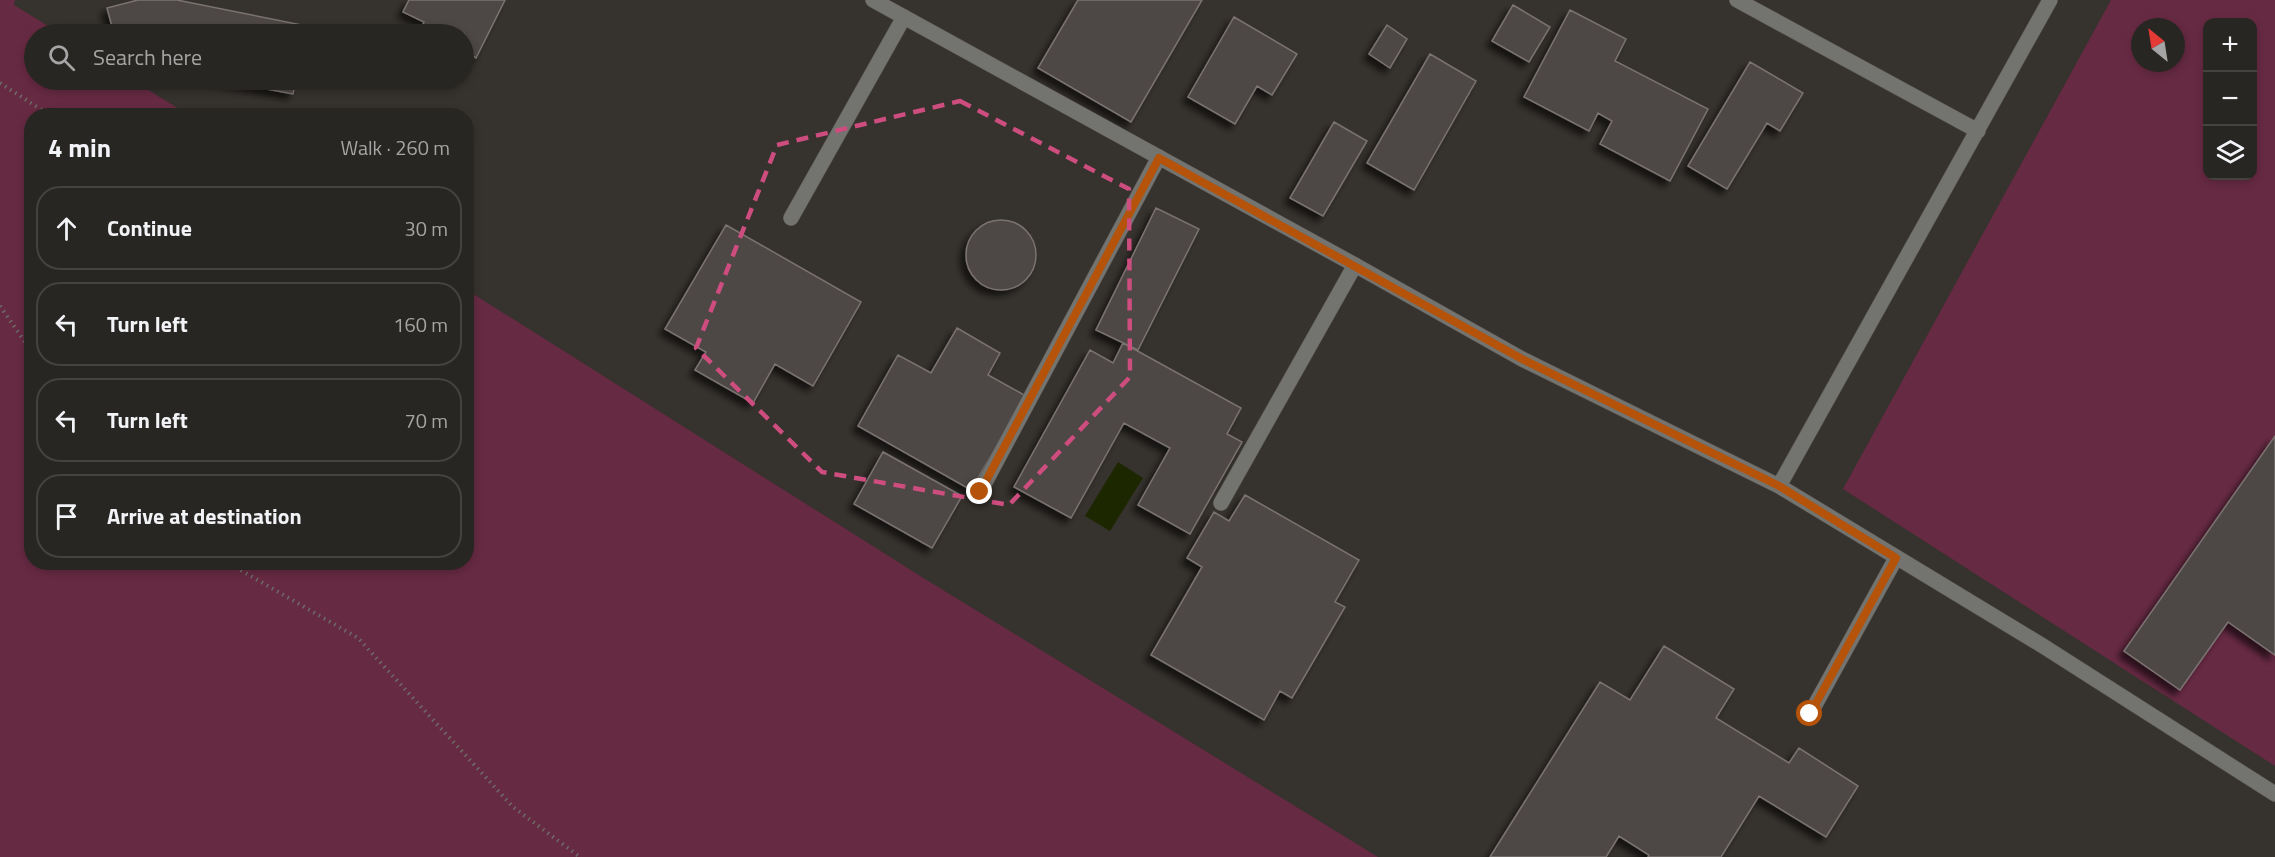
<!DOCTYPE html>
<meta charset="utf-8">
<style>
body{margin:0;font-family:"Titillium Web",sans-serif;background:#34322f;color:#f1f3f6}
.controls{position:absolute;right:18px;top:18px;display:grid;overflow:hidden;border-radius:12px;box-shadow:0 3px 9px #0003}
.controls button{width:54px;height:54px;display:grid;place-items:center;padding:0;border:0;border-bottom:2px solid #444340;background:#282622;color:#f1f3f6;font:30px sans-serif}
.compass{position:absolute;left:2131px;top:18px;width:54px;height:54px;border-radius:50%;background:#282622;box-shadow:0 3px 9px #0003;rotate:330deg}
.stop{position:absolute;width:18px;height:18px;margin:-14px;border:4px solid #b45309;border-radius:50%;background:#fff}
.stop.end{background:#b45309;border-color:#fff;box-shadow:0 2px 6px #0008}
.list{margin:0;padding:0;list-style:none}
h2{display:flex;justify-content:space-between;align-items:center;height:78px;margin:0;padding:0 24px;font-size:26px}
h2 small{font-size:20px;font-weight:400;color:#a5a5a5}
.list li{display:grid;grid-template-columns:39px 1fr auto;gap:18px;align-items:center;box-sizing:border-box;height:84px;margin:0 12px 12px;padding:0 12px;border:2px solid #444340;border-radius:24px}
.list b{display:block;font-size:22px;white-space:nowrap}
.list em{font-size:20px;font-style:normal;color:#a5a5a5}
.icon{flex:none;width:33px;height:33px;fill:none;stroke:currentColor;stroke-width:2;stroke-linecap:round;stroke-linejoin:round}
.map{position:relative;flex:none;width:2275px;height:857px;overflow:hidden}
.search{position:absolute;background:#282622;box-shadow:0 3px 9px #0003;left:24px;top:24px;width:450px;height:66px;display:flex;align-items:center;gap:15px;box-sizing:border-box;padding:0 21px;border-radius:33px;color:#a5a5a5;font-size:22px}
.panel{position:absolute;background:#282622;box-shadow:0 3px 9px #0003;left:24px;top:108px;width:450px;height:462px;border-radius:24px}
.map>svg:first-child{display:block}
.green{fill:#672a43;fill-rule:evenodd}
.water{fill:#1c2700}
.building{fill:#4d4645;stroke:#7a7371;stroke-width:1.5;filter:url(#shadow)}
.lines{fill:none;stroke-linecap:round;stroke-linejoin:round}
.service-casing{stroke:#54504c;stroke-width:16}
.minor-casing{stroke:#54504c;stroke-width:16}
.path{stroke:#6e6b67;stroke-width:4;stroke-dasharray:1.5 4.5;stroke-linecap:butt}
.service{stroke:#737370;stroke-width:15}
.minor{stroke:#737370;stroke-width:15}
.route{stroke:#b45309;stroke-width:8}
.marked{fill:none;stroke:#ce4d7f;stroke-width:4.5;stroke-dasharray:12 8;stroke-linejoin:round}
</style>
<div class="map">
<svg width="2275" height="857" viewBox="0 0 2275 857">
<defs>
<filter id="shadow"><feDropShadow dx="-5.5" dy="5.5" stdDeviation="3" flood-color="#0009"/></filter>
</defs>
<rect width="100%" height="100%" fill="#36322e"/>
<path class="green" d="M0 0H15L14 5 61 34H34V80H132L189 115 32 116V562H466L467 290 925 579 1378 857H0Z
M2111 0H2275V766L1843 489ZM2208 22H2252V176H2208ZM2140 27H2176V63H2140Z"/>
<path class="water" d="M1118 462 1143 478 1110 531 1085 516Z"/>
<path class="building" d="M138 0H177L307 26 305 34H114L107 8Z
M409 0H505L476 58 464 51V34H430L420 30 424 22 403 12Z
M1078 0H1202L1131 122 1038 68Z
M1513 5 1550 27 1529 62 1492 41Z
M1570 10 1626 39 1615 61 1708 109 1670 181 1600 144 1612 121 1598 113 1589 131 1524 97Z
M1234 17 1297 54 1272 95 1257 86 1235 124 1188 97Z
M1387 25 1407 39 1390 68 1369 54Z
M1430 54 1476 81 1414 190 1367 163Z
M1750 62 1803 93 1780 131 1767 123 1727 189 1688 166Z
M219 80H296L293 94Z
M1334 122 1367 141 1323 216 1290 198Z
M1156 208 1199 229 1138 350 1096 330Z
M966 255a35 35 0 1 1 70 0a35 35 0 1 1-70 0Z
M726 225 861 302 813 386 775 364 753 403 695 370 706 352 665 329Z
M957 328 1000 353 988 375 1026 396 971 490 858 426 898 355 931 373Z
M1123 343 1241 408 1227 434 1242 442 1190 534 1138 505 1170 448 1124 423 1071 518 1014 487 1090 350 1113 363Z
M2275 436V655L2228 622 2180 690 2124 651Z
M883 452 962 496 932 548 854 504Z
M1245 495 1359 560 1335 602 1345 607 1292 698 1280 691 1264 720 1151 655 1202 567 1187 558 1214 512 1229 521Z
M1664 646 1734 689 1716 718 1789 763 1799 748 1858 786 1826 837 1759 796 1721 857H1648L1649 855 1619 836 1606 857H1490L1600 682 1630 700Z"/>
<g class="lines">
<defs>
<path id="service" d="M791 218 904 17
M980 492 1159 157
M1221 503 1355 265
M1810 714 1896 558"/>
<path id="minor" d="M873 0 1355 265 1522 359 1779 486 2043 646 2275 794
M1737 0 1978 131
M1779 486 2050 0"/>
</defs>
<use href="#service" class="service-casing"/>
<use href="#minor" class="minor-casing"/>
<path class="path" d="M0 83 51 116
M0 306 32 352
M232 562 242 571 358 638 513 807 580 857"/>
<use href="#service" class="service"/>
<use href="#minor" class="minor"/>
</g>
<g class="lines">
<path class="route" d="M980 492 1159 158 1522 359 1779 486 1896 558 1810 714"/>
</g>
<path class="marked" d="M960 101 1129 189 1130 377 1009 505 822 472 696 348 777 145Z"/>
</svg>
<div class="controls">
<button>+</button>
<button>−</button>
<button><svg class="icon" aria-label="layers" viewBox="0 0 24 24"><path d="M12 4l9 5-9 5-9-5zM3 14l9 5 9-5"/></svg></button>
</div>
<svg class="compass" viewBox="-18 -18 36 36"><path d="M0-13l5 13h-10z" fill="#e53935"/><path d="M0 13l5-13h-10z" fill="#a5a5a5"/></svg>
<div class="stop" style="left:1810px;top:714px"></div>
<div class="stop end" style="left:980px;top:492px"></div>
<div class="search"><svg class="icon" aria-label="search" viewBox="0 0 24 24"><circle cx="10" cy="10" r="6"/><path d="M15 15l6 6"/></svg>Search here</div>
<section class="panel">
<h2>4 min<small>Walk · 260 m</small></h2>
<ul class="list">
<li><svg class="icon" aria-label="ahead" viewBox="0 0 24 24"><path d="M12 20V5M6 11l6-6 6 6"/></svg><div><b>Continue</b></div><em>30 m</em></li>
<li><svg class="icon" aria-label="left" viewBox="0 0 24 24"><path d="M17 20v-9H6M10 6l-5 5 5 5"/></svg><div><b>Turn left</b></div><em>160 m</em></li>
<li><svg class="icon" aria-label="left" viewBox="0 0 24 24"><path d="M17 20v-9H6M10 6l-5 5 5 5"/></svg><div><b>Turn left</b></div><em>70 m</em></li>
<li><svg class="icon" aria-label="arrive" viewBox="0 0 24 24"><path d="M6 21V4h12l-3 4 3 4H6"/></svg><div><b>Arrive at destination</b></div></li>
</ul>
</section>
</div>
